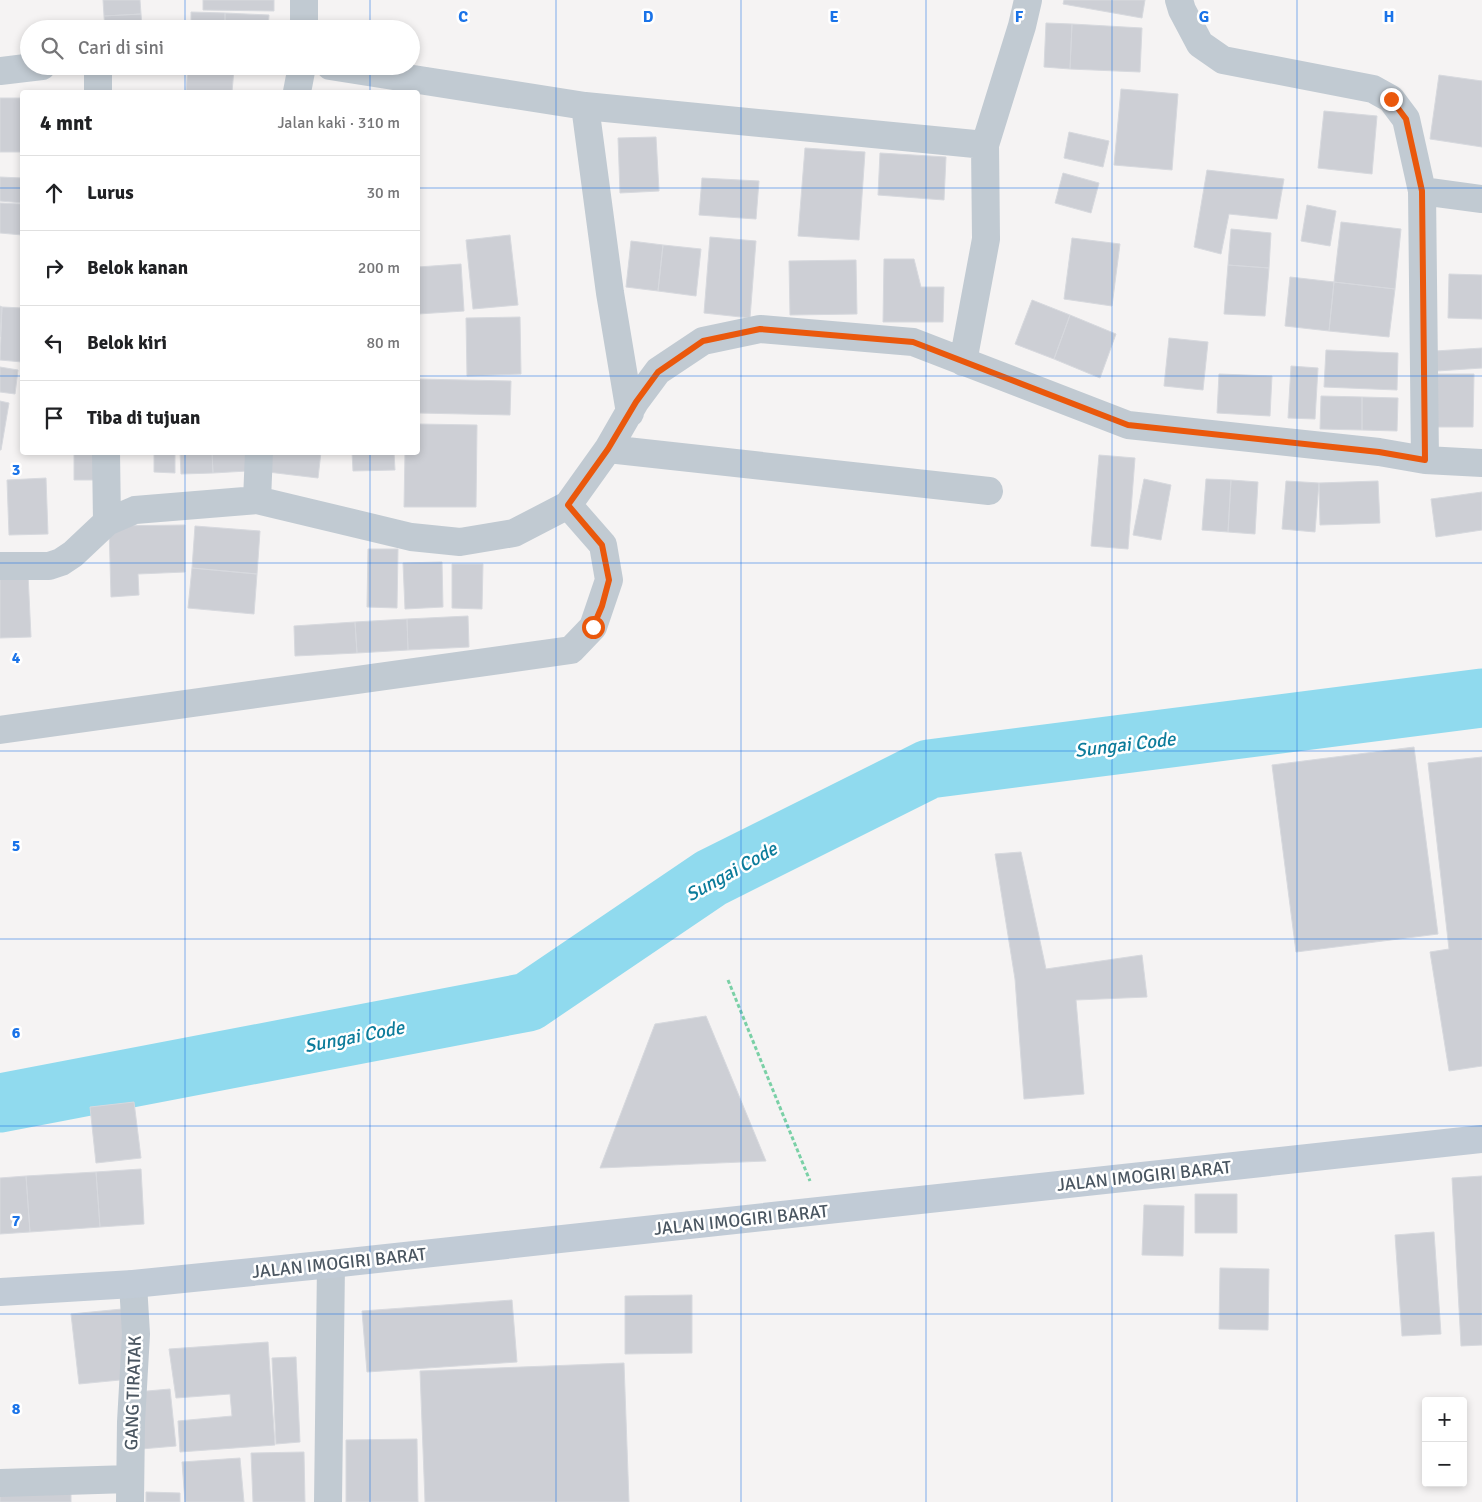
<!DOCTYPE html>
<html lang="id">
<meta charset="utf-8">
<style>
body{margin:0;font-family:Signika,sans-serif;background:#f6f6f6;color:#202124}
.controls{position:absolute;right:15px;bottom:15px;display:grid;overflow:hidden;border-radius:5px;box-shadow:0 2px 8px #0003}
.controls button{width:45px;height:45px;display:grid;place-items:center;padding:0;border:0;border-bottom:1px solid #e0e0e0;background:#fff;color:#202124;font:25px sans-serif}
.stop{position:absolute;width:15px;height:15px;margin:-11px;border:4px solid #ea580c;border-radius:50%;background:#fff}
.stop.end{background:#ea580c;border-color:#fff;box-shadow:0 1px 5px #0008}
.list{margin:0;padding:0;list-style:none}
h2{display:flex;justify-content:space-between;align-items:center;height:65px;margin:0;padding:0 20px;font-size:21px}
h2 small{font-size:16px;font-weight:400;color:#757577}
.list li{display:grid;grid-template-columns:32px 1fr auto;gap:15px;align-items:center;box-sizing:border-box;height:75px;padding:0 20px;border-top:1px solid #e0e0e0}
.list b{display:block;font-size:19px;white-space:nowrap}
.list em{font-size:16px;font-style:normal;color:#757577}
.icon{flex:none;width:28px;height:28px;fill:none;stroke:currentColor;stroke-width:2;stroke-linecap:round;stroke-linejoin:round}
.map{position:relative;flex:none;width:1482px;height:1502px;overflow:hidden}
.search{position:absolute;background:#fff;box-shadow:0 2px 8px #0003;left:20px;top:20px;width:400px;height:55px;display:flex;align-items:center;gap:12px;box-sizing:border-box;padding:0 18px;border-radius:28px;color:#757577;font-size:19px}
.panel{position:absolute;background:#fff;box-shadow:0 2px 8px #0003;left:20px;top:90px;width:400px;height:365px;border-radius:5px}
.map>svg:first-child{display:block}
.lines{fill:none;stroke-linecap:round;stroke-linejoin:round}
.river{stroke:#90daee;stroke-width:59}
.building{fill:#cdcfd5;stroke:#d7d9de}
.path{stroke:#7ad0a6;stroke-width:3;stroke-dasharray:4 2.5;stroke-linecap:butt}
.minor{stroke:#c1cad2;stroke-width:28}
.tertiary{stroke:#c1cad2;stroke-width:28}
.secondary{stroke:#c1cbd6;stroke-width:28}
.route{stroke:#ea580c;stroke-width:6}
.grid{fill:none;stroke:#1a73e8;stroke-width:1;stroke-opacity:0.55}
.labels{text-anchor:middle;stroke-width:5;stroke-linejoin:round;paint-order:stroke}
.street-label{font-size:18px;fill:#4a5661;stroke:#fff}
.water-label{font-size:19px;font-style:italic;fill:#0c7c9b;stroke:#fff}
.grid-label{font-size:16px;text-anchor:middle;font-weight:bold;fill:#1a73e8;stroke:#fff;stroke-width:5;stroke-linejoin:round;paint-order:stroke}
</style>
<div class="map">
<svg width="1482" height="1502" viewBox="0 0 1482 1502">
<rect width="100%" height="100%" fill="#f5f3f3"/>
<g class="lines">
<path class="river" d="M0 1103 528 1002 711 878 929 769 1482 698"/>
</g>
<path class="building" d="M103 0H140L141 14 104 16Z
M203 0H274V11L203 10Z
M1064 0H1145L1142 18 1063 4Z
M191 12 225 13V29H191Z
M225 13 269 15 268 29H225Z
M141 14 142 29H105L104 16Z
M1046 23 1072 24 1070 69 1044 67Z
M1072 24 1142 28 1140 72 1070 69Z
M188 66 234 69 232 92H186Z
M1439 75 1482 81V147L1430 139Z
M1121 89 1178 94 1172 170 1114 165Z
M0 98H22V152H0Z
M1324 111 1377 116 1372 174 1318 168Z
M1069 132 1109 141 1103 167 1064 158Z
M656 137 659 191 620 193 618 138Z
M805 148 865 152 859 240 798 236Z
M880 153 946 157 944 200 878 195Z
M1207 170 1284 179 1277 219 1229 214 1221 254 1194 247Z
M1063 173 1099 183 1091 213 1055 203Z
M0 177 22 178V203L0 201Z
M702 178 759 181 756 219 699 215Z
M0 203 22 204V235L0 233Z
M1307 205 1336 211 1330 246 1301 241Z
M1341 222 1401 229 1395 289 1334 282Z
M1231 229 1271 233 1269 268 1228 265Z
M510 235 518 305 473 309 466 240Z
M710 237 756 241 750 318 704 313Z
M1072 238 1120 244 1112 306 1064 299Z
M631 241 663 245 658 291 626 287Z
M663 245 701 249 696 296 658 291Z
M884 259H914L921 287H944L943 322H883Z
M856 260 857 314 790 315 789 261Z
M461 264 464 311 418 314V267Z
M1228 265 1269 268 1265 316 1224 314Z
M1449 274 1482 275V319L1448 318Z
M1290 277 1334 282 1329 331 1285 326Z
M1334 282 1395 289 1389 337 1329 331Z
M1032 300 1070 315 1054 359 1015 344Z
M0 306 2 307 0 337Z
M2 307 22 308V362L0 360Z
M1070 315 1116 334 1100 378 1054 359Z
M520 317 521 374 467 376 466 318Z
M1169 338 1208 342 1203 390 1164 386Z
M1482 348V368L1437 371 1435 351Z
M1326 350 1398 353 1397 390 1324 387Z
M1291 366 1318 368 1315 419 1288 418Z
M0 367 18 370 15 394 0 392Z
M1219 374 1272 376 1270 416 1217 413Z
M1433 374H1474L1473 427H1433Z
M418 379 511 381 510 415 418 413Z
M1321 396 1362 397V430L1320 429Z
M1362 397 1398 398 1397 431 1362 430Z
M0 401 9 403 1 450H0Z
M418 424 477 425 476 507H404L405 452H418Z
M74 452H99V480H74Z
M154 452H175V473L154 472Z
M180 452H212L213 473 181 474Z
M212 452H247V471L213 473Z
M271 452H321L318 478 268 472Z
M352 452H394L395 470 353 471Z
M1099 455 1135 458 1128 549 1091 546Z
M46 478 48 534 9 535 7 480Z
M1144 479 1171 485 1161 540 1133 535Z
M1206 479 1231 480 1228 532 1202 530Z
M1231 480 1258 482 1255 534 1228 532Z
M1286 481 1319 483 1315 532 1282 529Z
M1378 481 1380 523 1320 525 1319 483Z
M1482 492V530L1436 537 1431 499Z
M185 525V572L138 574 139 595 111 597 109 526Z
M195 526 260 531 257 574 192 568Z
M368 549H398L397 608 367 607Z
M442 562 443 607 405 609 403 563Z
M452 564H483L482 609 452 608Z
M192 568 257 574 254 614 188 608Z
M28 574 31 637 0 638V575Z
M468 616 469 647 408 650 407 619Z
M407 619 408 650 357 653 355 622Z
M355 622 357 653 295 656 294 626Z
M1414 747 1438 934 1296 952 1272 765Z
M1482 757V1066L1449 1071 1430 952 1449 949 1428 763Z
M1021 852 1046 969 1142 955 1147 997 1076 1000 1084 1094 1024 1099 1015 979 995 854Z
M706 1016 766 1161 600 1168 655 1024Z
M134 1102 141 1158 96 1163 90 1107Z
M141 1169 144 1224 100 1227 96 1172Z
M96 1172 100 1227 30 1232 26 1176Z
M26 1176 30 1232 0 1234V1178Z
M1482 1176V1345L1461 1346 1452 1178Z
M1195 1194H1237V1233H1195Z
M1144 1205 1184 1206 1183 1256 1142 1255Z
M1434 1232 1441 1334 1402 1336 1395 1235Z
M1220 1268 1269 1269 1268 1330 1219 1329Z
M692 1295V1353L625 1354V1296Z
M512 1300 517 1362 367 1372 362 1311Z
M122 1309 130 1379 79 1384 71 1314Z
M268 1342 275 1445 180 1452 178 1421 232 1416 230 1394 176 1398 169 1349Z
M296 1357 300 1442 276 1444 272 1358Z
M624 1363 629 1502H425L420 1371Z
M170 1389 176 1446 141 1449 136 1392Z
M417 1439 418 1502H346V1440Z
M304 1452 305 1502H253L251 1453Z
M240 1458 244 1502H185L182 1462Z
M71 1488V1502H0V1492Z
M146 1492 180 1493V1502H146Z"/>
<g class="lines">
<path class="path" d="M728 980 810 1181"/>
<path class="minor" d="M1179 0 1182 10 1200 44 1223 60 1373 89 1391 99 1406 119 1422 191 1425 460
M304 29V0
M98 66V92
M330 66 585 106 985 145 1022 26 1028 0
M0 71 42 66
M297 92 302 66
M585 106 610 293 630 413
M1422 191 1482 199
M963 362 986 239 985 145
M608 449 989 491
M106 452 107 522
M257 500 259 452
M0 566H49L61 562 73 554 107 522 135 510 257 500 411 537 460 542 514 533 568 505 608 449 635 402 658 371 703 341 760 329 913 342 1128 425 1379 452 1425 460 1482 463
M0 730 571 650 593 627 609 580 603 545 568 505
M0 1483 130 1479
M130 1502 131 1422 136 1334 133 1284"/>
<path class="tertiary" d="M328 1502 331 1264"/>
<path class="secondary" d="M0 1292 133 1284 331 1264 1482 1139"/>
</g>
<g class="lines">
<path class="route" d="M593 627 602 606 609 580 602 545 568 505 608 449 636 402 658 372 703 341 760 329 913 342 1128 425 1379 452 1425 460 1422 191 1406 119 1391 99"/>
</g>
<path class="grid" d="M185 0V29M370 0V29M556 0V1502M741 0V1502M926 0V1502M1112 0V1502M1297 0V1502M185 66V92M370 66V92M0 188H22M418 188H1482M0 376H22M418 376H1482M185 452V1502M370 452V1502M0 563H1482M0 751H1482M0 939H1482M0 1126H1482M0 1314H1482"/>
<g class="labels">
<g class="street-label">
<text transform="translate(1144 1176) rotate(-6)" y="6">JALAN IMOGIRI BARAT</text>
<text transform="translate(741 1220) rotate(-6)" y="6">JALAN IMOGIRI BARAT</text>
<text transform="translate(339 1263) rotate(-6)" y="6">JALAN IMOGIRI BARAT</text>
<text transform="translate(133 1393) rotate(-88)" y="6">GANG TIRATAK</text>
</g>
<g class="water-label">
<text transform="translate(1125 744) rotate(-7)" y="7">Sungai Code</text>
<text transform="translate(731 871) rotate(-29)" y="7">Sungai Code</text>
<text transform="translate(354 1036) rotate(-11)" y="7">Sungai Code</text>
</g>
</g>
<g class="grid-label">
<text x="463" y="22">C</text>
<text x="648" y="22">D</text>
<text x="834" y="22">E</text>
<text x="1019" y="22">F</text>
<text x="1204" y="22">G</text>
<text x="1389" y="22">H</text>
<text x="16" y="475">3</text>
<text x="16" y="663">4</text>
<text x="16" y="851">5</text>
<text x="16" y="1038">6</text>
<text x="16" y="1226">7</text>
<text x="16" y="1414">8</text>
</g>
</svg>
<div class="controls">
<button>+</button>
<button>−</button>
</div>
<div class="stop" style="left:593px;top:627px"></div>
<div class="stop end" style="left:1391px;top:99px"></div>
<div class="search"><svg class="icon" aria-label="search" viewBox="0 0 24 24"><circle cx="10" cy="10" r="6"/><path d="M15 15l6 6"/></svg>Cari di sini</div>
<section class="panel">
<h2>4 mnt<small>Jalan kaki · 310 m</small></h2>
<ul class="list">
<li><svg class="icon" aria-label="ahead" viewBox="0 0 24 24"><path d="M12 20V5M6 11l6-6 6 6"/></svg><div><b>Lurus</b></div><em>30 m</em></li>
<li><svg class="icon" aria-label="right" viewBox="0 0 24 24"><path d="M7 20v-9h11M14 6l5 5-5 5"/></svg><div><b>Belok kanan</b></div><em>200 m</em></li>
<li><svg class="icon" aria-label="left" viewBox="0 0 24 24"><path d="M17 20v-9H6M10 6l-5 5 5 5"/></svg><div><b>Belok kiri</b></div><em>80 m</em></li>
<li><svg class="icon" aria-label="arrive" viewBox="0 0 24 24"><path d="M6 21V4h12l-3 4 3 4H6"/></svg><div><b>Tiba di tujuan</b></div></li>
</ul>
</section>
</div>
